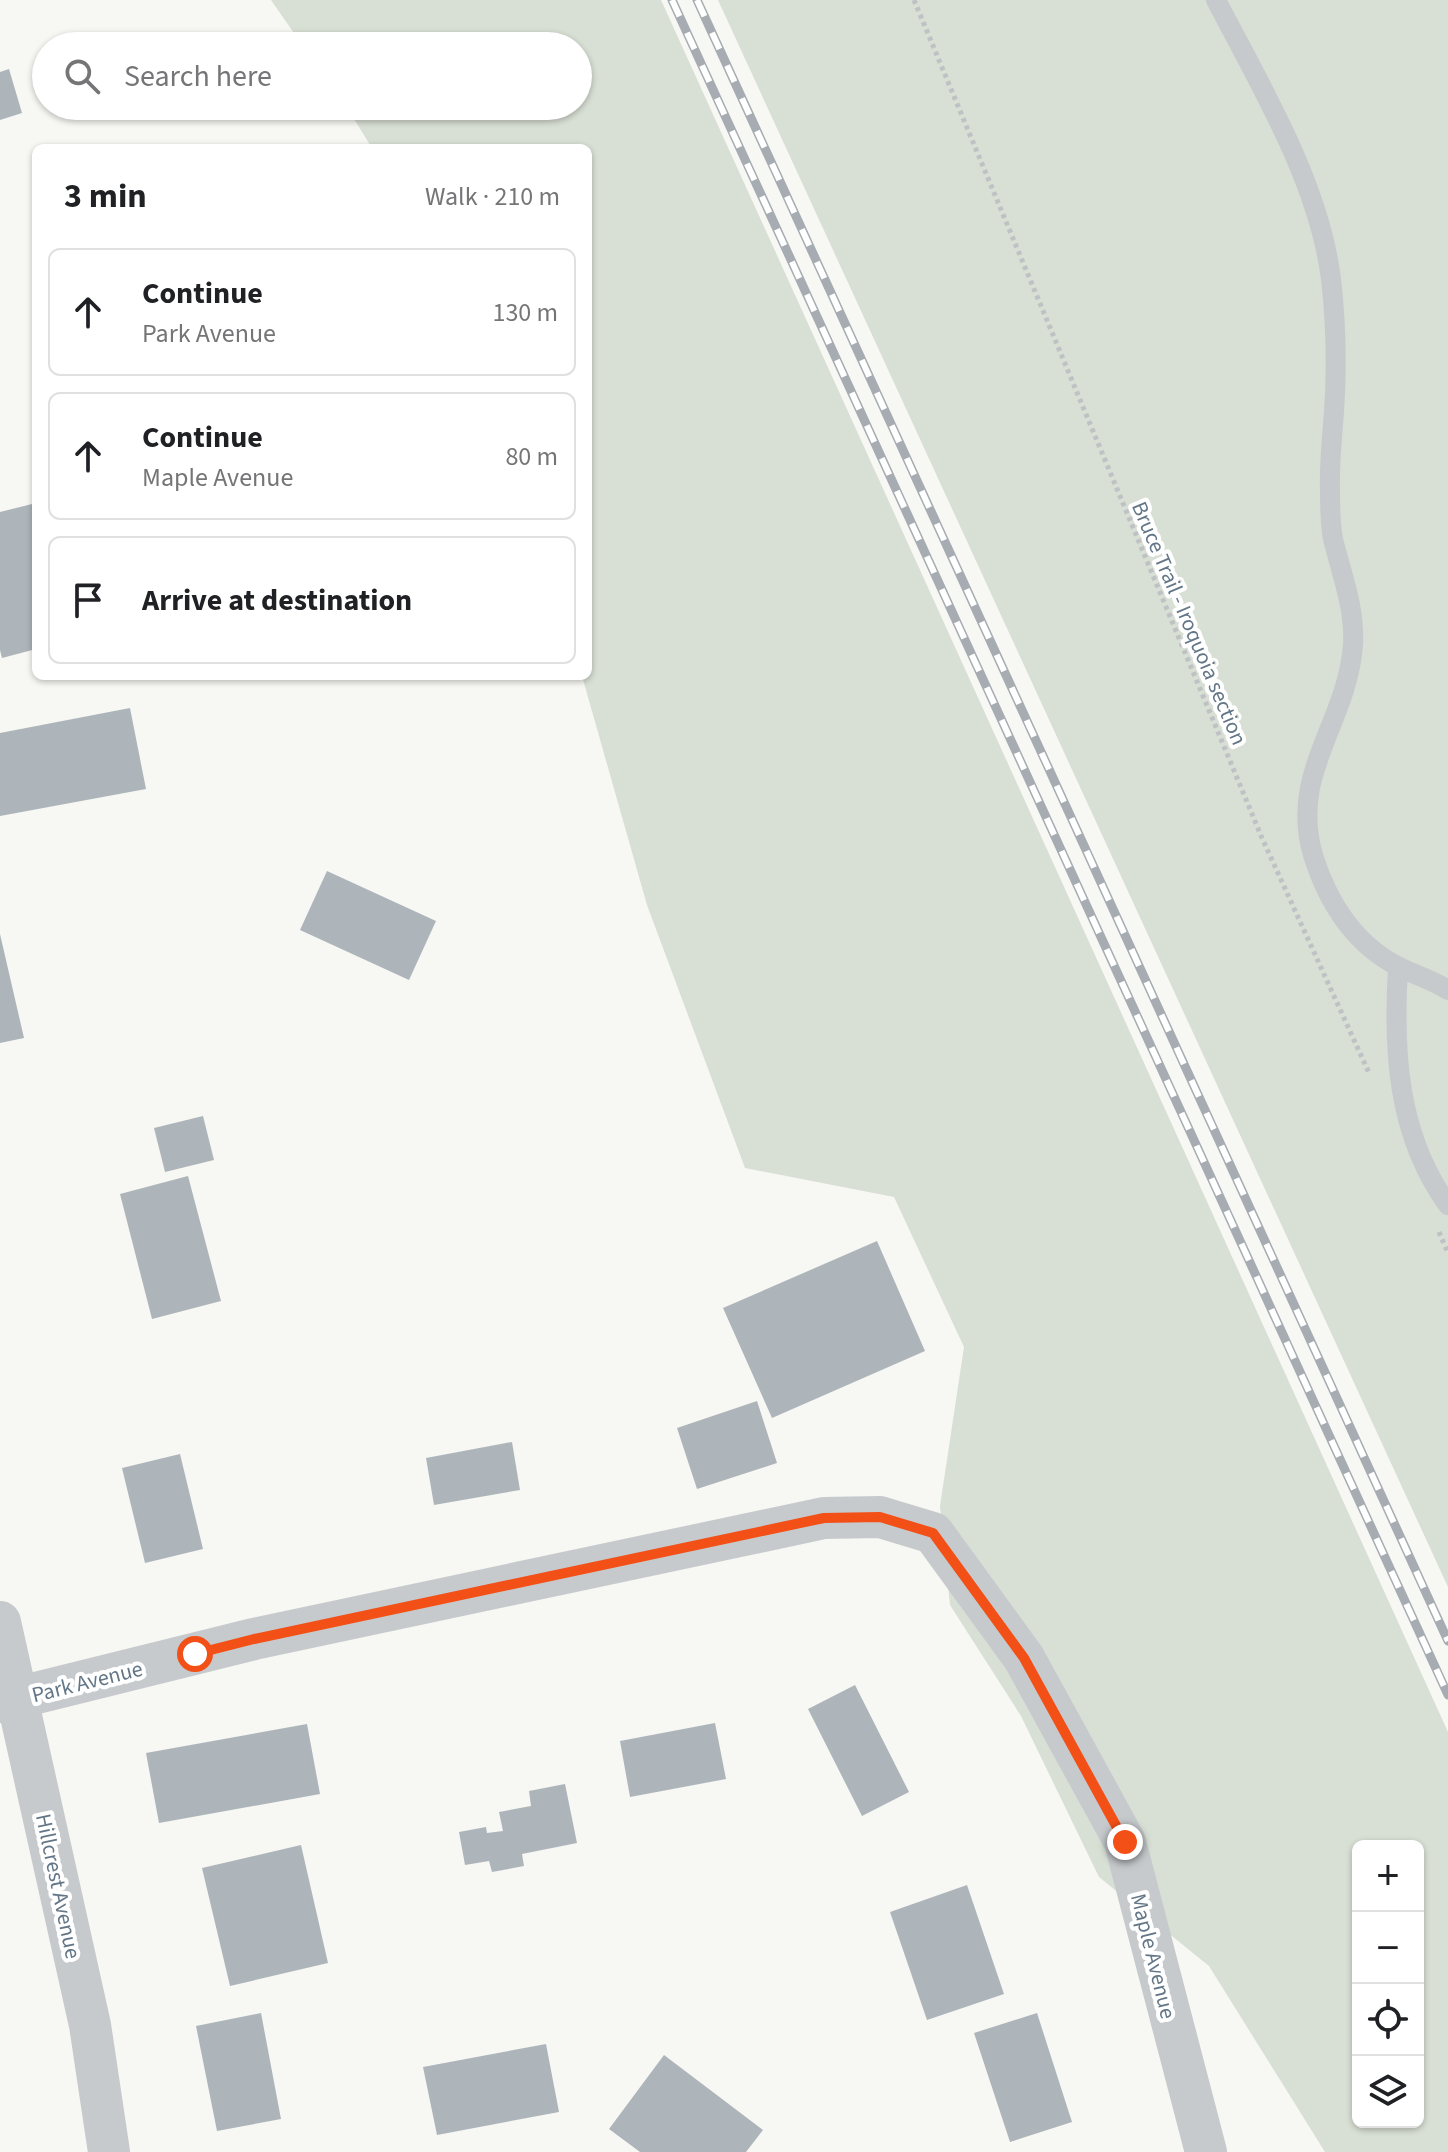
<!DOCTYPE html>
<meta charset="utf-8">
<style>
body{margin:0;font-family:"Source Sans 3",sans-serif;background:#f6f6f6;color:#202124}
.controls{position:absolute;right:24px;bottom:24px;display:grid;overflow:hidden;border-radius:12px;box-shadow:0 2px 6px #0004}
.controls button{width:72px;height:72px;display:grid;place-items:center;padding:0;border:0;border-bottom:2px solid #e0e0e0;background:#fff;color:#202124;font:40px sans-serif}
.stop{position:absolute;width:24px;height:24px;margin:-18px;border:6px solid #f35017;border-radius:50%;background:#fff}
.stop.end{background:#f35017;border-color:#fff;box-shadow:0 2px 8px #0008}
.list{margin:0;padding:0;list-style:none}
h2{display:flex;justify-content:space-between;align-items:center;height:104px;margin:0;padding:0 32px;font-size:34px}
h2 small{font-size:26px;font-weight:400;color:#757577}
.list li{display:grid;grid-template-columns:52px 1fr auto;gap:24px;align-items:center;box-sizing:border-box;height:128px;margin:0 16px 16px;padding:0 16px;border:2px solid #e0e0e0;border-radius:12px}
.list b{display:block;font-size:30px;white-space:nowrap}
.list p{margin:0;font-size:26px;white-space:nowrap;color:#757577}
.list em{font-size:26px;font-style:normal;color:#757577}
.icon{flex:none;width:44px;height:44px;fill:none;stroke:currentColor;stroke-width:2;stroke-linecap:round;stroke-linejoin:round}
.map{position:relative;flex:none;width:1448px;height:2152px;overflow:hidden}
.search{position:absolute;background:#fff;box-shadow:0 2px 6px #0004;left:32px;top:32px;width:560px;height:88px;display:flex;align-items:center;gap:20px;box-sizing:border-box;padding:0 28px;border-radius:44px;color:#757577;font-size:30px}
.panel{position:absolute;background:#fff;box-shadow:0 2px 6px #0004;left:32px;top:144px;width:560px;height:536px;border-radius:12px}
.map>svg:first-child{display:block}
.green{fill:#d8dfd4;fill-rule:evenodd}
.building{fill:#adb5bb}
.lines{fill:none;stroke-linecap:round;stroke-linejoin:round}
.path{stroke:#bfc2c4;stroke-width:5;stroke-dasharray:4 4;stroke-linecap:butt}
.service{stroke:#c6cacd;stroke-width:20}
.minor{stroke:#c6cacd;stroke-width:42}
.rail-casing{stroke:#a6acb2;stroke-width:9}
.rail{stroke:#fff;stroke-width:6;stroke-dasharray:18;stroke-linecap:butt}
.route{stroke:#f35017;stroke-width:10}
.labels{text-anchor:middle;stroke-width:8;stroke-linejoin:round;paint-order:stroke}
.street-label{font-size:22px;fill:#637687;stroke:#fff}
</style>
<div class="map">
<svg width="1448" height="2152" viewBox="0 0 1448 2152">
<rect width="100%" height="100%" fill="#f7f7f3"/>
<path class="green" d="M271 0H661L1448 1732V2152H1325L1209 1966 1099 1877 1021 1716 950 1605 940 1506 964 1347 894 1197 745 1168 647 905 582 676H588V148H372L346 106H578V46H303ZM1358 1846H1418V2122H1358Z
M718 0H1448V1587Z"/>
<path class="building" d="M9 69 22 113 0 120V72Z
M36 503V649L2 658 0 650V512Z
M130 708 146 789 0 816V733Z
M327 871 436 921 409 980 300 930Z
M0 934 24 1038 0 1043Z
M203 1116 214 1160 165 1172 154 1128Z
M188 1176 221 1301 152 1319 120 1194Z
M877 1241 925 1351 772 1418 723 1308Z
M757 1401 777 1463 697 1489 677 1428Z
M512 1442 520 1490 434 1505 426 1458Z
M180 1454 203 1549 145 1563 122 1468Z
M855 1685 909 1792 862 1816 808 1709Z
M715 1723 726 1779 630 1797 620 1741Z
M307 1724 320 1794 159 1823 146 1753Z
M565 1784 577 1843 522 1854 524 1866 492 1872 489 1861 465 1865 459 1832 486 1827 487 1833 503 1831 499 1812 531 1806 529 1791Z
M301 1845 328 1963 230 1986 202 1868Z
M967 1885 1004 1994 927 2020 890 1912Z
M261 2013 281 2119 217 2131 196 2026Z
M1037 2013 1072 2122 1010 2142 974 2033Z
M546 2044 559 2112 437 2135 423 2067Z
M664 2055 763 2130 746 2152H640L609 2129Z"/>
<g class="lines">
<path class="path" d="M914 0 1262 838 1369 1073
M1439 1232 1448 1253"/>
<path class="service" d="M1216 0C1260 85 1319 182 1331 279 1336 323 1337 368 1334 412 1332 438 1329 464 1330 491 1330 506 1330 524 1333 539 1342 576 1355 607 1353 645 1347 724 1289 773 1313 855 1328 903 1354 944 1399 967 1415 975 1433 980 1448 990
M1398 967C1393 1050 1397 1135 1448 1205"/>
<path class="minor" d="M0 1622 90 2025 109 2152
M0 1702 254 1639 824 1518 880 1517 933 1533 1024 1658 1125 1842 1206 2152"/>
<defs>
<path id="rail" d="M672 0 1448 1695
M697 0 1448 1641"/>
</defs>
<use href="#rail" class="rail-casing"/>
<use href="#rail" class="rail"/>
</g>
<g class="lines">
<path class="route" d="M195 1654 254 1639 824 1518 880 1517 933 1533 1024 1658 1125 1842"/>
</g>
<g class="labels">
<g class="street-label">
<text transform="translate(1190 623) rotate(67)" y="8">Bruce Trail - Iroquoia section</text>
<text transform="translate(87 1681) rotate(-14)" y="8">Park Avenue</text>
<text transform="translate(59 1886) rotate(78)" y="8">Hillcrest Avenue</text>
<text transform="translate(1154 1956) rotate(76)" y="8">Maple Avenue</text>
</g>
</g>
</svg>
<div class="controls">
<button>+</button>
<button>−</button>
<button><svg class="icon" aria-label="locate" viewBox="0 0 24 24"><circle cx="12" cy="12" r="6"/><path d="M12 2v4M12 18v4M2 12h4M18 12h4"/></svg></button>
<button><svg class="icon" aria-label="layers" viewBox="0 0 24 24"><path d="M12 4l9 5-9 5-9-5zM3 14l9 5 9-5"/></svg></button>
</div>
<div class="stop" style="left:195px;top:1654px"></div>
<div class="stop end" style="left:1125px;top:1842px"></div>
<div class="search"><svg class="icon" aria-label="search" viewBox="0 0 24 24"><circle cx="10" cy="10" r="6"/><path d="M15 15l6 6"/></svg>Search here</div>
<section class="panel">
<h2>3 min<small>Walk · 210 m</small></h2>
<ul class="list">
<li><svg class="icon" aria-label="ahead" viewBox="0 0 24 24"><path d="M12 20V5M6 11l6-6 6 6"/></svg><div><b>Continue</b><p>Park Avenue</p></div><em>130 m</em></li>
<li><svg class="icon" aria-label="ahead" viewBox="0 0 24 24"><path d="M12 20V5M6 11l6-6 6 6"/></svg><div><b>Continue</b><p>Maple Avenue</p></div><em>80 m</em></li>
<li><svg class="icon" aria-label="arrive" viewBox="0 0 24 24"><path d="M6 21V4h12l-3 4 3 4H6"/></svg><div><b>Arrive at destination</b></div></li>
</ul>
</section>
</div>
